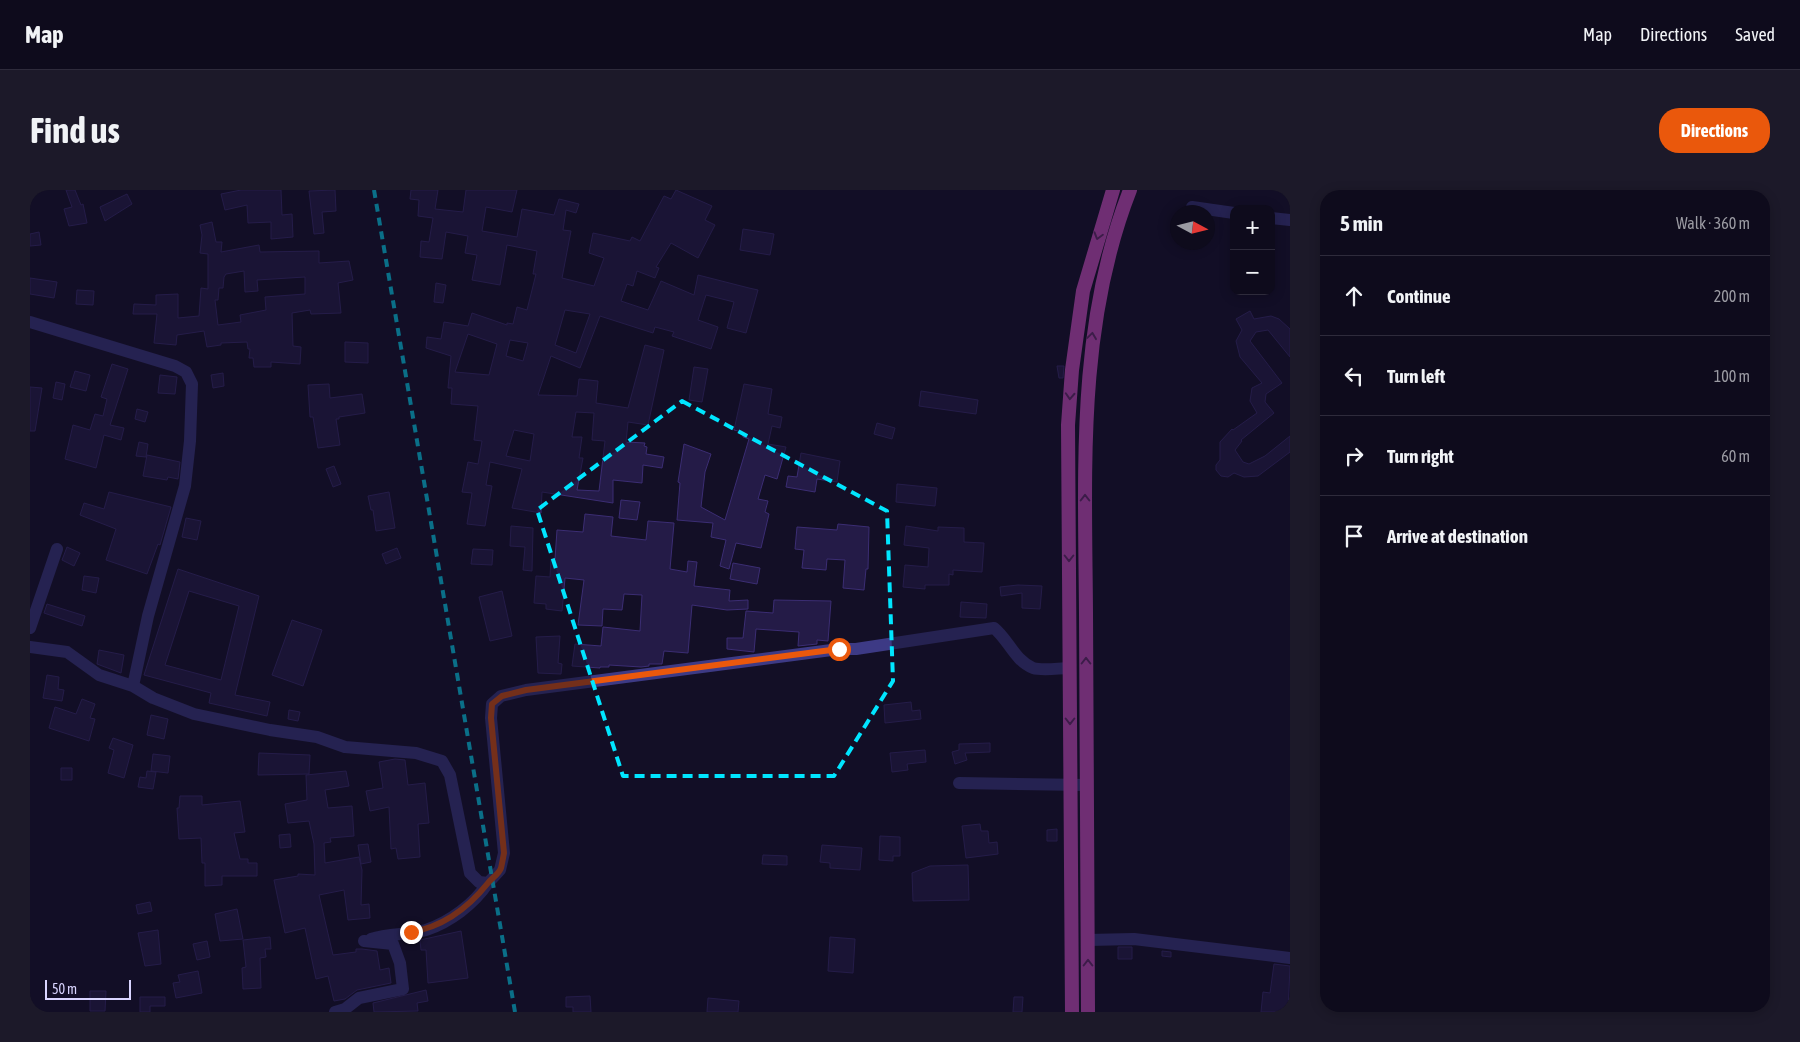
<!DOCTYPE html>
<meta charset="utf-8">
<style>
body{margin:0;font-family:"Asap Condensed",sans-serif;background:#1c1929;color:#f1f3f6}
.controls{position:absolute;right:15px;top:15px;display:grid;overflow:hidden;border-radius:10px;box-shadow:0 2px 12px #0003}
.controls button{width:45px;height:45px;display:grid;place-items:center;padding:0;border:0;border-bottom:1px solid #2e2b3b;background:#0e0b1c;color:#f1f3f6;font:25px sans-serif}
.compass{position:absolute;left:1140px;top:15px;width:45px;height:45px;border-radius:50%;background:#0e0b1c;box-shadow:0 2px 12px #0003;rotate:97deg}
.scale{position:absolute;left:15px;bottom:12px;width:86px;box-sizing:border-box;padding-left:5px;border:2px solid #d9d4ff;border-top:0;font-size:14px;line-height:18px;white-space:nowrap;color:#d9d4ff;-webkit-text-stroke:4px #130f26;paint-order:stroke}
.stop{position:absolute;width:15px;height:15px;margin:-11px;border:4px solid #ea580c;border-radius:50%;background:#fff}
.stop.end{background:#ea580c;border-color:#fff;box-shadow:0 1px 5px #0008}
.list{margin:0;padding:0;list-style:none}
h2{display:flex;justify-content:space-between;align-items:center;height:65px;margin:0;padding:0 20px;font-size:21px}
h2 small{font-size:16px;font-weight:400;color:#9b9ba3}
.list li{display:grid;grid-template-columns:32px 1fr auto;gap:15px;align-items:center;box-sizing:border-box;height:80px;padding:0 20px;border-top:1px solid #2e2b3b}
.list b{display:block;font-size:19px;white-space:nowrap}
.list em{font-size:16px;font-style:normal;color:#9b9ba3}
.icon{flex:none;width:28px;height:28px;fill:none;stroke:currentColor;stroke-width:2;stroke-linecap:round;stroke-linejoin:round}
.map{position:relative;flex:none;width:1260px;height:822px;overflow:hidden;border-radius:20px}
header{display:flex;align-items:center;gap:30px;box-sizing:border-box;height:70px;padding:0 25px;background:#0e0b1c;border-bottom:1px solid #2e2b3b}
header strong{font-size:24px}
nav{display:flex;gap:28px;margin-inline-start:auto;font-size:18px}
.intro{display:flex;align-items:center;justify-content:space-between;box-sizing:border-box;height:120px;padding:0 30px}
h1{margin:0;font-size:35px}
.button{padding:12px 22px;border-radius:20px;background:#ea580c;color:#fff;font-size:18px;font-weight:700}
main{display:flex;gap:30px;padding:0 30px}
aside{flex:1;background:#0e0b1c;border-radius:20px;box-shadow:0 2px 12px #0003}
.map>svg:first-child{display:block}
.building{fill:#241b47;stroke:#3b2d73;fill-rule:evenodd}
.lines{fill:none;stroke-linecap:round;stroke-linejoin:round}
.minor{stroke:#3d3a85;stroke-width:12}
.trunk{stroke:#e055d1;stroke-width:14}
.rail{stroke:#00e5ff;stroke-width:4;stroke-dasharray:8 6;stroke-linecap:butt}
.oneway{stroke:#6f2e73}
.route{stroke:#ea580c;stroke-width:6}
.marked{fill:none;stroke:#00e5ff;stroke-width:4;stroke-dasharray:10 6;stroke-linejoin:round}
</style>
<header>
<strong>Map</strong>
<nav><a>Map</a><a>Directions</a><a>Saved</a></nav>
</header>
<div class="intro"><h1>Find us</h1><a class="button">Directions</a></div>
<main>
<div class="map">
<svg width="1260" height="822" viewBox="0 0 1260 822">
<rect width="100%" height="100%" fill="#130f26"/>
<path class="building" d="M36 0H45L51 15 53 14 57 33 39 36 34 19 42 17Z
M211 0H251L252 25 262 24 263 47 241 49V32L218 33 217 15 195 20 191 4Z
M305 0 306 21 292 22 294 43 284 44 279 1Z
M381 0H408L405 19 433 22 436 0H487L482 22 456 17 452 41 487 47 492 19 524 25 529 9 549 14 546 23 536 20 533 40 541 41 532 88 564 96 574 68 559 63 563 43 600 51 602 47 610 51 634 6 641 9 646 0 682 16 675 30 685 35 668 68 641 53 626 77 629 78 625 88 607 81 603 96 597 94 591 111 618 120 631 91 664 105 668 85 719 98 728 100 716 143 697 138 704 112 676 105 668 130 688 137 681 159 642 146 644 142 625 137 623 143 570 126 550 178 521 166 508 205 547 206 549 189 568 191 566 213 598 218 615 155 634 160 618 235 598 232 596 252 615 253 614 256 617 257 616 264 634 267 632 278 613 275 612 293 583 290V313L512 302 511 323 482 318 492 279 460 272 456 295 462 296 455 336 437 334 442 303 432 302 438 272 448 274 452 251 444 250 448 216 421 214 422 198H418L421 166 396 158 397 147 411 149 414 132 438 136 442 123 477 135V133L483 134 487 117 497 120 506 84H503L507 61 477 55 470 95 442 90 447 65 435 63 438 46 416 42 412 69 390 67 391 51 399 52 403 28 388 26 389 10 380 9ZM535 120 560 124 546 163 525 155ZM438 144 467 154 459 185 425 182ZM480 150 498 153 493 171 476 166ZM546 222 564 223 562 250 575 251 569 301 547 300 553 268H549L552 247H542ZM484 240 504 244 500 271 476 266Z
M97 4 102 14 75 31 70 17Z
M182 32 186 52H192L191 62 229 55 230 62 289 61V73L319 71 323 90 308 93 311 123 281 124 280 120 262 123 263 156 271 157 270 174 241 172V177H224L223 168H219L220 159H218L217 152 191 153V155L177 157 174 141 147 145 146 155 124 153 127 124H103L104 114 126 115V105L148 104V128L169 126 171 98 178 99V64L170 63 172 45 170 35ZM214 81 215 102 228 101 227 90 275 87V104L235 107 236 120 210 125 211 132 188 135 185 110H188L189 98H193L194 87 196 84Z
M713 39 744 44 740 65 710 60Z
M9 42 11 55 0 56V44Z
M0 88 27 92 24 108 0 104Z
M406 93 416 95 413 113 404 112Z
M47 100 64 101 63 115 46 114Z
M1220 121 1224 129 1241 126 1249 129 1260 139V167L1238 140 1226 142 1220 151 1252 193 1236 204 1235 212 1244 223 1211 250 1212 251 1205 260 1213 272 1219 274 1235 266 1260 246V262L1228 286 1214 287 1204 283 1198 287 1191 286 1186 280V275L1190 270V252L1202 239 1203 240 1227 223 1220 211 1222 198 1232 193 1210 167 1206 151 1212 140 1206 129Z
M315 152 338 153V173L315 172Z
M82 174 98 179 80 235 94 238 91 250 74 245 66 278 35 269 43 235 60 240 65 224 73 226 77 209 71 207Z
M1027 176H1034L1033 188H1029Z
M664 177 678 179 672 212 659 210Z
M45 181 60 185 56 201 40 197Z
M193 183 194 196 183 198 181 185Z
M130 185 147 187 145 204 128 203Z
M26 192 35 194 32 210 23 208Z
M299 194 300 208 332 204 335 223 309 227V229H306L310 255 288 258 283 227H280L278 195Z
M714 194 742 199 738 224 752 227 750 238 742 236 738 254 756 257 747 289 735 285 728 309 738 311 735 322 739 324 731 358 706 353 699 379 690 376 696 350 681 347 683 333 647 330 650 293 648 292 654 254 681 264 675 282 671 317 695 330 719 249 713 247V242L704 240Z
M0 197 12 198 5 241H0Z
M891 201 948 210 946 224 889 216Z
M107 219 118 222 115 232 105 229Z
M847 233 865 238 862 249 844 244Z
M109 252 118 254 116 267 106 266Z
M771 263 810 271 807 292 787 289 785 302 756 297 758 286 767 287Z
M117 265 150 272 148 289 138 287 137 290 113 286Z
M304 276 311 294 303 297 296 279Z
M867 294 907 298 905 316 866 312Z
M79 302 141 317 130 355 128 354 117 384 76 370 86 339 50 325 54 313 74 319Z
M359 302 365 338 346 341 343 320H341L338 306Z
M591 310 610 312 607 330 589 328Z
M555 324 583 327 581 346 616 350 618 331 644 333 640 379 657 382 658 371 667 372 664 396 700 400 699 411 718 410V419L697 420 662 415 658 463 634 461 632 474H619V476L611 477 579 475V477H570V478L542 476 545 454 571 456 573 437 610 441 612 405 594 404 592 420 573 419 572 436 548 435 554 390 535 388 532 421 516 419V414L504 413 506 386 520 387 521 369H525L527 340 553 342Z
M156 328 171 331 167 350 152 347Z
M808 334 839 337 838 379H836L834 400 813 398 815 370 797 369 796 380 772 378 774 360 765 359 767 337 807 340Z
M481 336 503 338 502 381 493 380 495 357 480 356Z
M876 336 908 341V337L934 338V352L954 353 952 382 923 380V385L919 384V395H895V399L873 397 875 375 898 377 899 358 874 355Z
M37 357 50 363 44 376 32 370Z
M367 358 371 368 356 374 352 364Z
M443 359 463 360 462 375 441 374Z
M703 373 730 378 727 394 700 389Z
M148 379 229 406 205 505 240 512 237 526 179 513 181 503 114 485ZM159 401 209 416 191 490 135 475Z
M54 386 69 388 66 403 52 400Z
M988 395 1012 396 1010 419 992 418V403L971 406 970 397Z
M472 401 482 446 460 451 449 407Z
M744 410 801 411 798 451 787 450V454L768 456 769 442 726 439 724 462 697 459V448H713L716 421 743 423Z
M931 412 957 414 956 428 930 427Z
M17 414 55 426 52 436 14 423Z
M262 430 292 440 273 496 242 485Z
M530 446 528 473 532 474 531 484 508 483 506 447Z
M69 460 94 465 91 483 67 474Z
M17 485 29 487 28 499 34 500 32 511 13 508Z
M52 509 65 514 60 528 65 529 59 551 19 538 25 517 46 524Z
M881 512 882 521 890 520 891 529 855 533 854 515Z
M259 520 270 522 268 531 258 529Z
M121 525 138 529 134 549 117 545Z
M83 548 103 555 94 588 78 583 84 560 79 558Z
M960 553V562L935 563 937 570 925 574 922 562 929 560V554Z
M895 560 896 572 877 574 878 580 862 582 860 563Z
M229 563 280 565 279 584 228 585Z
M123 564 140 566 138 583 121 581Z
M365 569 375 570 378 595 395 593 399 633 388 634 390 667 368 669 366 658 361 659 359 617 340 621 336 601 353 598 349 572Z
M31 578H42V590H31Z
M117 581 126 582 123 599 108 597 110 587 116 588Z
M316 581 319 596 295 600 298 618 322 616 324 646 300 648 301 652 294 653 295 673 329 667 332 680 331 715 339 714 340 728 318 730 314 700 289 705 303 765 326 762V759H332L347 761 350 780 359 778 361 793 327 800 315 809 304 811 298 786 286 789 275 738 255 743 244 690 268 686V684L285 685 284 654 279 631 258 633 255 614 277 610 276 585Z
M150 606H172V615L210 611 215 642 204 643 210 669H218V673H227V686H192V695L175 696V673H172L171 648 149 649 147 618H149Z
M950 634 951 641H958L959 653 967 652 968 664 936 668 932 636Z
M1027 639V651H1017V640Z
M260 644 261 657 250 658 249 645Z
M850 646 870 647V666H863V671L849 670Z
M338 654 341 672 331 674 328 655Z
M792 655 832 658 830 680 800 678V673L790 672Z
M733 665 757 666V675L732 674Z
M938 675 939 710 883 711 882 683 900 676Z
M120 712 122 721 108 724 106 715Z
M207 719 213 749 190 751 185 724Z
M128 740 131 774 115 776 108 743Z
M431 741 438 788 398 793 396 760H391L390 750Z
M240 747 241 759H235L236 767 230 768 231 798 213 799 212 778 216 777 213 750Z
M800 747 825 749 823 783 798 781Z
M177 751 180 767 167 770 163 754Z
M1088 757H1102V769H1088Z
M1132 761 1141 762V767L1132 766Z
M1244 774 1260 776 1258 822H1231L1233 802 1240 803Z
M168 781 172 803 146 808 143 793 150 792 148 785Z
M396 800 398 811 387 813 388 821 344 822 343 813Z
M60 801H76L75 821H60Z
M560 806 561 822H543V817H536V807Z
M110 807H135V816H120V822H110Z
M984 807H993L992 822H983Z
M678 808 709 811 708 822H677Z"/>
<g class="lines">
<path class="minor" d="M1162 17 1204 23
M1241 28 1260 30
M0 132 145 176 156 182 162 194 160 251 155 296 118 426 103 496
M0 438 27 359
M0 457 37 462 69 485 103 496 123 508 164 524 240 540 287 547 315 557 386 563 412 571 420 585 440 683 449 692 458 693 470 680 474 663 461 528 462 514 471 506 496 500 809 459H826L964 438C978 449 985 471 1003 478 1013 481 1029 478 1040 478
M929 593 1057 595
M341 749C359 743 378 745 396 740 420 732 444 714 458 693
M1058 750 1104 749 1260 768
M305 822 315 819 329 808 373 799 370 773 363 754 334 751"/>
<path class="trunk" d="M1042 822 1038 235 1042 180 1053 101 1083 0
M1058 822C1057 689 1056 556 1056 423 1055 280 1047 135 1100 0"/>
<path class="rail" d="M344 0 485 822"/>
</g>
<defs><path id="oneway-chevron" d="M-2-3.5L2.5 0L-2 3.5" fill="none" stroke-width="1.6" stroke-linecap="round" stroke-linejoin="round" transform="scale(1.25)"/></defs>
<g class="oneway">
<use href="#oneway-chevron" transform="translate(1068 46) rotate(106)"/>
<use href="#oneway-chevron" transform="translate(1062 146) rotate(-82)"/>
<use href="#oneway-chevron" transform="translate(1040 206) rotate(93)"/>
<use href="#oneway-chevron" transform="translate(1055 308) rotate(-90)"/>
<use href="#oneway-chevron" transform="translate(1039 368) rotate(90)"/>
<use href="#oneway-chevron" transform="translate(1056 471) rotate(-90)"/>
<use href="#oneway-chevron" transform="translate(1040 531) rotate(90)"/>
<use href="#oneway-chevron" transform="translate(1058 773) rotate(-90)"/>
</g>
<g class="lines">
<path class="route" d="M381 742C413 737 438 718 458 693 462 688 469 684 471 678 472 674 473 668 474 663L461 528 462 514 472 506 496 500 809 459"/>
</g>
<path d="M0 0H1260V822H0ZM652 211 857 321 863 491 804 586H593L507 320Z" fill="#130f26" fill-opacity=".55" fill-rule="evenodd"/>
<path class="marked" d="M652 211 857 321 863 491 804 586H593L507 320Z"/>
</svg>
<div class="controls">
<button>+</button>
<button>−</button>
</div>
<svg class="compass" viewBox="-18 -18 36 36"><path d="M0-13l5 13h-10z" fill="#e53935"/><path d="M0 13l5-13h-10z" fill="#9b9ba3"/></svg>
<div class="scale">50 m</div>
<div class="stop" style="left:809px;top:459px"></div>
<div class="stop end" style="left:381px;top:742px"></div>
</div>
<aside>
<h2>5 min<small>Walk · 360 m</small></h2>
<ul class="list">
<li><svg class="icon" aria-label="ahead" viewBox="0 0 24 24"><path d="M12 20V5M6 11l6-6 6 6"/></svg><div><b>Continue</b></div><em>200 m</em></li>
<li><svg class="icon" aria-label="left" viewBox="0 0 24 24"><path d="M17 20v-9H6M10 6l-5 5 5 5"/></svg><div><b>Turn left</b></div><em>100 m</em></li>
<li><svg class="icon" aria-label="right" viewBox="0 0 24 24"><path d="M7 20v-9h11M14 6l5 5-5 5"/></svg><div><b>Turn right</b></div><em>60 m</em></li>
<li><svg class="icon" aria-label="arrive" viewBox="0 0 24 24"><path d="M6 21V4h12l-3 4 3 4H6"/></svg><div><b>Arrive at destination</b></div></li>
</ul>
</aside>
</main>
